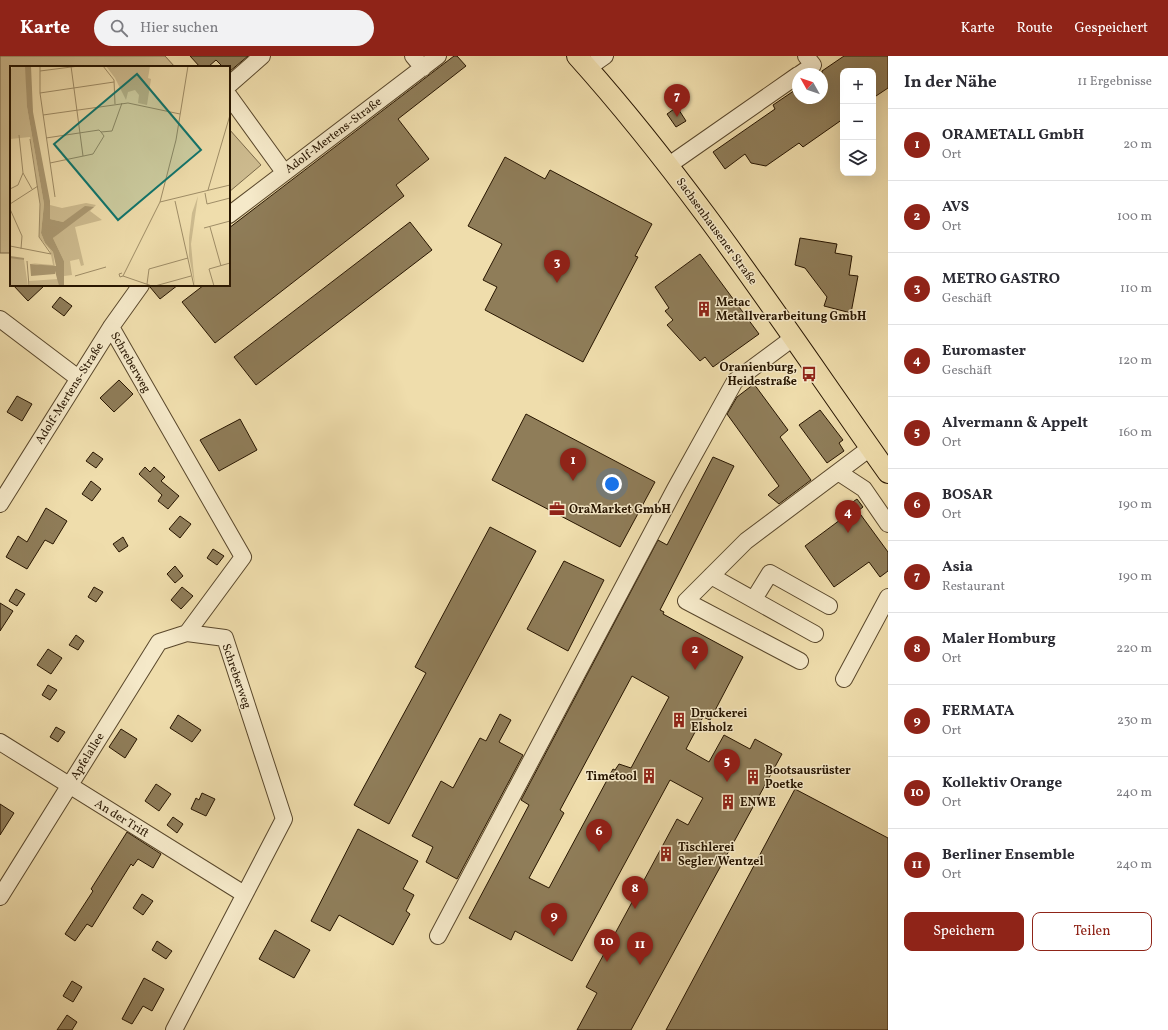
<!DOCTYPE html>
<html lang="de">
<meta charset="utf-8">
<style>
body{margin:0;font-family:Vollkorn,serif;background:#f2f2f3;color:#2b2b33}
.controls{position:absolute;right:12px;top:12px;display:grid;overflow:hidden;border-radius:8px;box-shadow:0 4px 16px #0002}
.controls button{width:36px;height:36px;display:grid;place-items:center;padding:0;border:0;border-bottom:1px solid #e1e1e2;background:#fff;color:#2b2b33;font:20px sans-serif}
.compass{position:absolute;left:792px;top:12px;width:36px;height:36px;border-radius:50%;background:#fff;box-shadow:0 4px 16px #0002;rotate:310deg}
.you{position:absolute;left:612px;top:428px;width:14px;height:14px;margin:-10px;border:3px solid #fff;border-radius:50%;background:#1a73e8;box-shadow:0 0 0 6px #1a73e833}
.badge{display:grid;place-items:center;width:26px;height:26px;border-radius:50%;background:#8f2418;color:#fff;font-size:13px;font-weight:700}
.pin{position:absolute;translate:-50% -33px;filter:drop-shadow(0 1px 2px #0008)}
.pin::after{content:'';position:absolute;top:21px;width:14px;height:12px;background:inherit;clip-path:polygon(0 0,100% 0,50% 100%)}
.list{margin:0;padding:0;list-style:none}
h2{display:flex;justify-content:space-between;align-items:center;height:52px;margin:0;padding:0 16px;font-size:17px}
h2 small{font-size:13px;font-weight:400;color:#7c7c81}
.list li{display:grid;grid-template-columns:26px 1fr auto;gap:12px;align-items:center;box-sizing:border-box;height:72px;padding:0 16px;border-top:1px solid #e1e1e2}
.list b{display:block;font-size:15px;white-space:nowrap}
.list p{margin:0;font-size:13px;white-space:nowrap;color:#7c7c81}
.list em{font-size:13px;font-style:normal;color:#7c7c81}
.actions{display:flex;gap:8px;padding:12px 16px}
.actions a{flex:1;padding:9px 0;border:1px solid #8f2418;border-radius:8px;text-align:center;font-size:14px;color:#8f2418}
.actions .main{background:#8f2418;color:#fff}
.icon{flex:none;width:22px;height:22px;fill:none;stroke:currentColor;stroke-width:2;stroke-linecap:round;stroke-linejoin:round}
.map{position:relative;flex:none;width:888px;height:974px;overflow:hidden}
header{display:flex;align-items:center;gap:24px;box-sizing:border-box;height:56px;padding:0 20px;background:#8f2418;color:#fff}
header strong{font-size:19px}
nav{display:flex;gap:22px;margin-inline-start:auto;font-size:14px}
.search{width:280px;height:36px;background:#f2f2f3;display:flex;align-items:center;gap:10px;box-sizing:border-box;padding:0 14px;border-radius:22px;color:#7c7c81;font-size:15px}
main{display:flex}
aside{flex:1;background:#fff}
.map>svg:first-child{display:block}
.green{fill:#cdbb8f;stroke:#7a6848}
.building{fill:#8f7d59;stroke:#271500;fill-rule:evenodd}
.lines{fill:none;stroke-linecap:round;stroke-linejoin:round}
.minor-casing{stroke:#59472b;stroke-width:18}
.major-casing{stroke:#271500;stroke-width:22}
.minor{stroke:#f5e9c9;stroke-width:16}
.major{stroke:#efddac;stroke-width:20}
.labels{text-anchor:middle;stroke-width:3;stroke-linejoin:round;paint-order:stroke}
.street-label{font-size:12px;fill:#271500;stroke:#f5e9c9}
.poi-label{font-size:12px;font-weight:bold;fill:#271500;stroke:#f5e9c9;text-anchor:start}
.inset-river{fill:none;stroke:#ab9972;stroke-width:2}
.inset-road{fill:none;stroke:#9f8d67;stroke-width:1}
.view{fill:#0f766e;fill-opacity:0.15;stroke:#0f766e;stroke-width:2}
.inset-edge{fill:none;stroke:#271500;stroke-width:2}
</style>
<header>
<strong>Karte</strong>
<div class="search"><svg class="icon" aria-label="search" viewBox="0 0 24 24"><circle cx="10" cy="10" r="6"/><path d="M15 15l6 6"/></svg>Hier suchen</div>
<nav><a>Karte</a><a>Route</a><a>Gespeichert</a></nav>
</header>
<main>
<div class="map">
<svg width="888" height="974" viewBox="0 0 888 974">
<rect width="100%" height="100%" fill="#efddac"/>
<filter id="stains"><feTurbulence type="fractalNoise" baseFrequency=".005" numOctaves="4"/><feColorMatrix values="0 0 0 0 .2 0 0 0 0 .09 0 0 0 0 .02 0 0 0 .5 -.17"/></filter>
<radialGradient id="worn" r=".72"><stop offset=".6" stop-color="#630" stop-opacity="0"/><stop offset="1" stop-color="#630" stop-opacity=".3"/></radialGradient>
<path class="green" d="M0 0H165L175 11H11V197H0Z
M229 73 261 109 229 136Z"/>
<path class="building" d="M190 0H248L229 16V11H223L216 4 208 11H200Z
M454 0H457L466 10 398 63 429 103 396 129 404 140 215 287 182 246 204 229H229V172Z
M844 0H888V32L873 42V15H843V63L803 91 799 87 766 110 751 107 745 98 725 113 713 96 775 53 773 49 798 32V42H822V15Z
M677 51 686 65 676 71 667 58Z
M505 101 545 123 550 114 652 168 635 200 638 201 583 306 485 254 497 231 483 224 502 188 468 170Z
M410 166 432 194 256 329 234 301Z
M800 182 837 188 835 197 852 200 849 219 858 220 851 257 824 250 827 241 805 212 795 209Z
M700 198 759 278 713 311 705 301 700 305 667 269 673 264 665 255 669 252 655 231Z
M13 229H45L28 245Z
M150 229H178L160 243 150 231Z
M60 241 72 250 64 260 52 251Z
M119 324 133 338 114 356 100 342Z
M754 328 788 374 780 381 811 424 779 448 768 439 779 430 727 358 737 341Z
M17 340 32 348 22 365 7 356Z
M820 354 843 384 839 387 844 395 827 407 799 369Z
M526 358 655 426 620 491 492 424Z
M240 363 257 394 219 415 200 384Z
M93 396 103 403 96 412 86 405Z
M713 401 734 410 660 554 664 556 663 558 743 601 710 664 703 661 686 693 709 706 724 679 750 693 755 683 782 698 631 974H577L597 937 586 931 643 826 677 763 688 769 703 742 670 724 572 905 515 875 511 884 469 862 529 749 521 744 658 484 667 489ZM632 620 669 641 631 712 619 708 615 714 613 713 549 832 529 822 564 757 560 754Z
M145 411 150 416 154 411 165 421 161 425 179 440 168 453 158 445 162 439 139 418Z
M91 425 101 433 92 445 82 438Z
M857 443 863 451 858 455 888 496V515L880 521 869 506 834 531 805 490 840 464 836 458Z
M46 452 67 465 53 488 45 484 27 513 6 501 18 480 27 486Z
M180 460 191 468 180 482 169 473Z
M490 471 536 495 389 768 354 749 426 617 415 611Z
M123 481 128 490 119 496 113 488Z
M213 493 224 500 217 509 207 502Z
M564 505 604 524 568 595 527 573Z
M175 510 183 520 175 527 167 518Z
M94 531 103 536 96 546 88 541Z
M182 531 193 540 181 553 171 544Z
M16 533 25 538 17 550 9 545Z
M0 547 13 555 0 575Z
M76 579 84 585 78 594 69 589Z
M48 593 62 602 51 618 37 609Z
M48 629 57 634 50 644 42 639Z
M500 658 511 664 499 686 523 699 457 823 426 806 433 791 412 780 441 725 453 732 480 682 486 685Z
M178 659 201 674 192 686 170 672Z
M56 671 65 676 58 686 50 681Z
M121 673 137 683 125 702 109 691Z
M156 728 171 738 159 755 145 745Z
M795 733 888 782V974H666Z
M202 737 215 743 206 760 191 753 196 742 199 744Z
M0 748 14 757 0 779Z
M173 761 183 768 177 777 167 769Z
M358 773 418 805 403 833 414 839 406 855 410 858 393 889 339 859 330 875 311 865Z
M127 776 161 798 153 812 138 803 133 810 131 808 92 871 87 868 75 885 65 878 93 835 91 833Z
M142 838 153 845 143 859 133 852Z
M275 874 310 894 294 922 259 903Z
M157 885 172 895 166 903 152 894Z
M144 922 164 933 152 955 143 950 132 968 122 963Z
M72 925 82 931 73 946 63 940Z
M67 959 77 966 72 974H57Z"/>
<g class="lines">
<defs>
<path id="minor" d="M413 0 423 12
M588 12 605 0
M800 18 813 9 806 0
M229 29 262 0
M229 40 284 116
M669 109 798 19
M229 159 438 0
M0 263 78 322
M111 271 243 501 187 577 225 582 284 763 174 974
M838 416 864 433 888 468
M0 448 111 271 141 229
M711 520 815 578
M754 543 770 517 829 550
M800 605 686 545 746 485 870 392
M844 623 888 541
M0 686 244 838
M0 841 159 586 187 577
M438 880 675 433 735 325 793 282"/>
<path id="major" d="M577 0C693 129 788 276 888 417"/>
</defs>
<use href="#minor" class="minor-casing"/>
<use href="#major" class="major-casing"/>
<use href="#minor" class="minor"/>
<use href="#major" class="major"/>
</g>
<defs>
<symbol id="building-bare" viewBox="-9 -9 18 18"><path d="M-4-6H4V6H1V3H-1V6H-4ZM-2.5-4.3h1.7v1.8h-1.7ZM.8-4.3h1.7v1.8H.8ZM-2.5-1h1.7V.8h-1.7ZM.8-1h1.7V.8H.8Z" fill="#8f2418" stroke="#f5e9c9" stroke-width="2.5" paint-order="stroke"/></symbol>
<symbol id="bus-bare" viewBox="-9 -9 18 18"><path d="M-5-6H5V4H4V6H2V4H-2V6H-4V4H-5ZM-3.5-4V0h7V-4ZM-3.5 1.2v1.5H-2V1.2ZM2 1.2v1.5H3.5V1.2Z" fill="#8f2418" stroke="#f5e9c9" stroke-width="2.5" paint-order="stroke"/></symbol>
<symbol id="office-bare" viewBox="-9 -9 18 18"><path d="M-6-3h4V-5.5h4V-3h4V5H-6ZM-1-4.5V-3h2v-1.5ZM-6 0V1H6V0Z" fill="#8f2418" stroke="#f5e9c9" stroke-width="2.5" paint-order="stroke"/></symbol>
</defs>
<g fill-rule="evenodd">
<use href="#building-bare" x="693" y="242" width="22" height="22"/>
<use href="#bus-bare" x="798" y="307" width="22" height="22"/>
<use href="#office-bare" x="546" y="442" width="22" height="22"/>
<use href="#building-bare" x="668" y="653" width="22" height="22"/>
<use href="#building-bare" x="638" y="709" width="22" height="22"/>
<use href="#building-bare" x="742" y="710" width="22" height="22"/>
<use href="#building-bare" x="717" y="735" width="22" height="22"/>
<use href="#building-bare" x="655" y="787" width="22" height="22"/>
</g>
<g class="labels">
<g class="street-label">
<text transform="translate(333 79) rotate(-37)" y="4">Adolf-Mertens-Straße</text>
<text transform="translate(717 175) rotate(54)" y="4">Sachsenhausener Straße</text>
<text transform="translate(131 306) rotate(60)" y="4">Schreberweg</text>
<text transform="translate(69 337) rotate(-58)" y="4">Adolf-Mertens-Straße</text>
<text transform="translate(237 620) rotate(71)" y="4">Schreberweg</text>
<text transform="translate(87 700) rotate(-58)" y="4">Apfelallee</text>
<text transform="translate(122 762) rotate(32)" y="4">An der Trift</text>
</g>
<g class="poi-label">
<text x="716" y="250">Metac<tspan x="716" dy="14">Metallverarbeitung GmbH</tspan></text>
<text x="797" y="315" text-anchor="end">Oranienburg,<tspan x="797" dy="14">Heidestraße</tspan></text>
<text x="569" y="457">OraMarket GmbH</text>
<text x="691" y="661">Druckerei<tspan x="691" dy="14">Elsholz</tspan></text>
<text x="765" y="718">Bootsausrüster<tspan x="765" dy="14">Poetke</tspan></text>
<text x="637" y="724" text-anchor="end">Timetool</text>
<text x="740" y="750">ENWE</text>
<text x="678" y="795">Tischlerei<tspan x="678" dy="14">Segler/Wentzel</tspan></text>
</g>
</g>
<g transform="translate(10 10)">
<rect width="220" height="220" fill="#efddac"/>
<path d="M3 0H16L17 41 34 138 31 167 35 177 43 186 45 202 20 197 43 199 40 184 29 171 30 138 20 71 0 73V5ZM96 0H140L138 12 141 13 137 39 128 37 129 29 125 24 118 26 116 34 105 12ZM188 130 181 178 185 220 179 190V172L182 147ZM76 137 86 139 80 145 92 154 65 161 74 199 71 200 69 193 60 195 62 209 54 210V195L43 172 75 141 53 156 40 153V139L52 142ZM0 191 14 194 18 220H0ZM48 213 49 220H20L19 215Z" fill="#cdbb8f"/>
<path d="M15 0H21L23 46 40 135V153L53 156 75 140 84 141 43 172 54 195V220H49L45 205V208L21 210 20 198 46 200 43 186 35 177 31 167 34 138 17 41Z" fill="#ab9972"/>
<path class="inset-river" d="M0 191 14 193"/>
<path class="inset-road" d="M30 0V27L45 131M61 0 73 90M93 0 104 14 105 38M30 5 69 0M30 27 104 16M33 49 118 37 170 48M9 69 13 107 22 123M36 72 89 64 91 66M40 97 83 88 94 70 91 66 102 65 112 37M0 123 8 119 13 107M198 124 220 49M195 127 197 138 220 132M165 135 184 220M150 136 220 119M0 138 28 120M0 143 12 170 11 183M200 161 211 200M194 162 220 155M0 180 41 188 29 171 30 138 20 73M17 195 19 220M112 207 109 208 110 211 113 210 150 136 166 74 178 0M65 210 96 201M113 210 142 220M137 218 139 203 178 192M145 220 181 210M204 220 199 203 220 197"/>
<path class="view" d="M127 8 191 84 108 154 44 78Z"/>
<rect width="220" height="220" class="inset-edge"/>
</g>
<rect width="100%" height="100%" filter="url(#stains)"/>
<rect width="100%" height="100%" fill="url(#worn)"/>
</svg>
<div class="controls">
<button>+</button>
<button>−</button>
<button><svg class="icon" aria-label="layers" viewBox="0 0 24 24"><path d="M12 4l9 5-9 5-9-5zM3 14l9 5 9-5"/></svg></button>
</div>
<svg class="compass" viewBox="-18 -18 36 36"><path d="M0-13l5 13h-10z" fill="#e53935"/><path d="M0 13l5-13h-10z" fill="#7c7c81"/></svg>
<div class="you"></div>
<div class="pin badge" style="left:573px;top:425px">1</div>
<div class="pin badge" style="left:695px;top:614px">2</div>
<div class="pin badge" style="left:557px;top:227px">3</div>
<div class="pin badge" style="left:848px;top:477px">4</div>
<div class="pin badge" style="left:727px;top:726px">5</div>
<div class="pin badge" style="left:599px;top:796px">6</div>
<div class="pin badge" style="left:677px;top:61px">7</div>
<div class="pin badge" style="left:635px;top:853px">8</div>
<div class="pin badge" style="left:554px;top:880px">9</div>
<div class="pin badge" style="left:607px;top:906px">10</div>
<div class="pin badge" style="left:640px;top:909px">11</div>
</div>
<aside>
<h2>In der Nähe<small>11 Ergebnisse</small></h2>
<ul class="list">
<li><span class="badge">1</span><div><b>ORAMETALL GmbH</b><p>Ort</p></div><em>20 m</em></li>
<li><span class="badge">2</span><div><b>AVS</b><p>Ort</p></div><em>100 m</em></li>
<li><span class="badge">3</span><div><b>METRO GASTRO</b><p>Geschäft</p></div><em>110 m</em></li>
<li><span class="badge">4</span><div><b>Euromaster</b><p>Geschäft</p></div><em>120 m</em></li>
<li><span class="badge">5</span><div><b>Alvermann &amp; Appelt</b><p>Ort</p></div><em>160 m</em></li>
<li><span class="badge">6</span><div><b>BOSAR</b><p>Ort</p></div><em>190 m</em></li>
<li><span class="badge">7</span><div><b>Asia</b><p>Restaurant</p></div><em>190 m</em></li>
<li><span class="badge">8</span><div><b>Maler Homburg</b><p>Ort</p></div><em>220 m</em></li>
<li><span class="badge">9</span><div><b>FERMATA</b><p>Ort</p></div><em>230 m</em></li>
<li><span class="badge">10</span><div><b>Kollektiv Orange</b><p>Ort</p></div><em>240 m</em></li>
<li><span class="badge">11</span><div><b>Berliner Ensemble</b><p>Ort</p></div><em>240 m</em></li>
</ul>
<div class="actions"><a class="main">Speichern</a><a>Teilen</a></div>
</aside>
</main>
